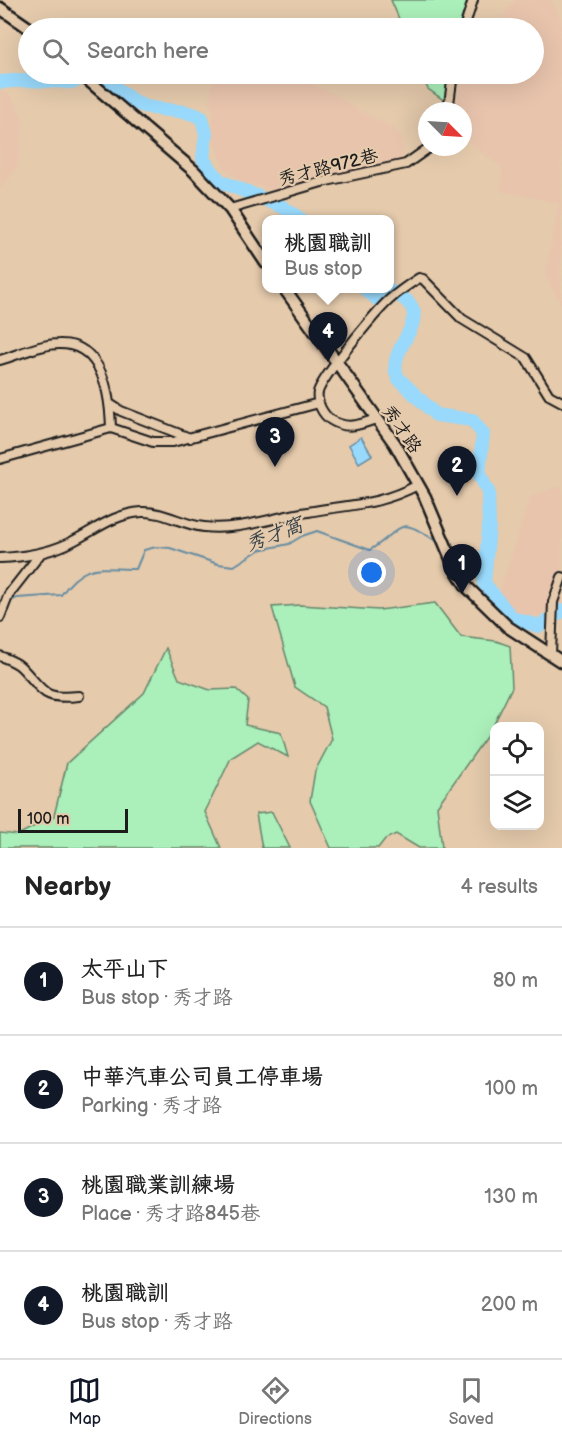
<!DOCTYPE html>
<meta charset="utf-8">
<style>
body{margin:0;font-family:"Balsamiq Sans","LXGW WenKai TC",sans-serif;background:#f6f6f6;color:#222}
.controls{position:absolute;right:18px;bottom:18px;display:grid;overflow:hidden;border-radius:12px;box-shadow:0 6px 24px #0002}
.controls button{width:54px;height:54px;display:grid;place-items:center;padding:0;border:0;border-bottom:2px solid #e0e0e0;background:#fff;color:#222;font:30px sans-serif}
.compass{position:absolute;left:418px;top:102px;width:54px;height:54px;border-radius:50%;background:#fff;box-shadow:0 6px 24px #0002;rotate:114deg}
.scale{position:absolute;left:18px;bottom:15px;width:110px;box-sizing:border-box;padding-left:6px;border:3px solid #1c1c1c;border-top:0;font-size:16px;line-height:21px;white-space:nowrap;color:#1c1c1c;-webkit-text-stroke:4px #e5caac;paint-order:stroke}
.you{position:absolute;left:372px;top:573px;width:21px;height:21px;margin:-15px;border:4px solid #fff;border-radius:50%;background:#1a73e8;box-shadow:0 0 0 9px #1a73e833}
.badge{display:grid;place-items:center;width:39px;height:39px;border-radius:50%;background:#111827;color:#fff;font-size:20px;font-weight:700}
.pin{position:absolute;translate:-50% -50px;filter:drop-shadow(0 2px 3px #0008)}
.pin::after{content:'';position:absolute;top:32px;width:21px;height:18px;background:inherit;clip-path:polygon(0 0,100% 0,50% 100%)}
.popup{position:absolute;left:262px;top:215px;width:132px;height:78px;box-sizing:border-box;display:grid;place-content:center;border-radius:12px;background:#fff;filter:drop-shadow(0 2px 4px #0005);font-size:20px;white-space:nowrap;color:#767676}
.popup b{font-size:22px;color:#222}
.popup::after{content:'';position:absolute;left:50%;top:100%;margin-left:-12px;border:12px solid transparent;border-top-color:#fff}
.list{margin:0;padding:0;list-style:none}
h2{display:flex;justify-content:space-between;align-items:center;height:78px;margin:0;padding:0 24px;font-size:26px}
h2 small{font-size:20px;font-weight:400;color:#767676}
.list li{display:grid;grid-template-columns:39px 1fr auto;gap:18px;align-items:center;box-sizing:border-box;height:108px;padding:0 24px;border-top:2px solid #e0e0e0}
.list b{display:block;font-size:22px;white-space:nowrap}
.list p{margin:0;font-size:20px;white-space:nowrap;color:#767676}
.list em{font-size:20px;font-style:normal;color:#767676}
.icon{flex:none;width:33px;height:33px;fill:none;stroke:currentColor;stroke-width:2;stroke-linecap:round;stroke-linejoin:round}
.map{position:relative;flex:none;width:562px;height:848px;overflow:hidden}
.search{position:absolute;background:#fff;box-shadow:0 6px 24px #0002;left:18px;right:18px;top:18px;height:66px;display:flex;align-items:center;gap:15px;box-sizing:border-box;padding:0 21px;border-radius:33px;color:#767676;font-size:22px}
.sheet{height:510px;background:#fff}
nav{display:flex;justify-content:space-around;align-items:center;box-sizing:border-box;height:84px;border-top:2px solid #e0e0e0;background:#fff;font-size:16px;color:#767676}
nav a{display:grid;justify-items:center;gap:3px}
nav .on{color:#111827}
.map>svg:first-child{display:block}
.built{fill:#e8c4ad}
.green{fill:#abefba;stroke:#64866b;stroke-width:1.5}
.water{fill:#99d9fb;stroke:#678da2;stroke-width:1.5}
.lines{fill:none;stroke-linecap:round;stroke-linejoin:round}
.stream{stroke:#678da2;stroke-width:2}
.river{stroke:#99d9fb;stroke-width:14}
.minor-casing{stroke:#1c1c1c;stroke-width:12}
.secondary-casing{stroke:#1c1c1c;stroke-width:15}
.minor{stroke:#e5caac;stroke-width:8}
.secondary{stroke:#e5caac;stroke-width:10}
.labels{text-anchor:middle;stroke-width:4.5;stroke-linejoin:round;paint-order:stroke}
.street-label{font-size:18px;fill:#1c1c1c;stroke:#e5caac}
.water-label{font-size:20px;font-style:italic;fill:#354249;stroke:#e5caac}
</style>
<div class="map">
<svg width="562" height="848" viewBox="0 0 562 848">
<rect width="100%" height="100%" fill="#e5caac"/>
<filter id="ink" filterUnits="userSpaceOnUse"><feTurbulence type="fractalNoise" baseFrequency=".0167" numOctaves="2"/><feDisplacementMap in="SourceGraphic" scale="12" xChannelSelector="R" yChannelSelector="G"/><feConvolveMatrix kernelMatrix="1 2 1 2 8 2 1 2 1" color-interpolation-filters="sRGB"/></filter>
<g filter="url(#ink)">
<path class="built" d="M515 0H551L562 21 561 304 545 276 559 203 501 191 502 168 463 138V111H453L464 74H534V28H495Z
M244 74H287L337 95 356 109 390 126 402 137 403 160 273 190 242 182 224 168 213 141V113L210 101 211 86 216 79Z
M0 91 10 95 23 119 18 166 0 190Z
M557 487 562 489V604L529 620 496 604 530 497Z"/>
<path class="green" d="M391 0H477L468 28H403Z
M421 74H454L445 101 428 89Z
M435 603 461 637 496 641 510 646 512 687 491 730 437 806 442 848H419L396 834 385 839 378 848H331L310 801 315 771 332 739 324 707 295 687 272 607 300 605 379 610Z
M166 648 179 679 210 690 236 689 248 700 245 725 281 733 288 757 258 741 231 758 205 812 221 848H0V833L18 835 54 816 67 763 144 693Z
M272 812 290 848H262L256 814Z"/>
<path class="water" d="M361 437 372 455 359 463 349 445Z"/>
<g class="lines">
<path class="stream" d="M453 553 466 562 484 583
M8 602 17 598 61 595C85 561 99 569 136 569L144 550 156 547 170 548 218 564 234 566 259 550 289 544 302 536 317 531 370 550C406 527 397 514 439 543"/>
<path class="river" d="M0 82 27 80 71 82 98 74C113 83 125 98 141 105 162 113 183 107 202 118L206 134 203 159 220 181 281 206 302 220
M364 288 377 299 390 291C447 315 382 345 398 378L436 415 472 420 483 434 479 474 488 491 489 526 484 583 512 618 539 626 562 611"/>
<defs>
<path id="minor" d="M464 28 473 0
M448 111 453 74
M230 209 322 182 406 164 430 147
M0 360C18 355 40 344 59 344 103 343 110 395 111 428
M110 404 121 411 190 438
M376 419C359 425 347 430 331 420 323 415 316 402 318 392 322 377 375 313 389 300 398 292 408 285 419 278L423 279 462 319 526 358 549 395 562 402
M0 459 111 428 153 442H173L319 403
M0 558C22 557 47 553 67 544 93 532 112 514 142 512 163 511 183 525 204 527 239 531 274 517 308 512 352 504 377 506 418 485
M0 617 9 594 41 553
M551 654 553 602 562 577
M0 656C7 659 16 662 21 667 45 691 41 700 79 696"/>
<path id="secondary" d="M0 8 29 28
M81 74 193 170 230 209 266 263
M284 288 395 444 425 497 455 568 467 587 508 627 562 662"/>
</defs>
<use href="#minor" class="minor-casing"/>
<use href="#secondary" class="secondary-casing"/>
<use href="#minor" class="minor"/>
<use href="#secondary" class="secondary"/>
</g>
</g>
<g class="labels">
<g class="street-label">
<text transform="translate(328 167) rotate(-14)" y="6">秀才路972巷</text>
<text transform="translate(402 429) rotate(55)" y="6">秀才路</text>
</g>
<g class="water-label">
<text transform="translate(274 534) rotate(-21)" y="7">秀才窩</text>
</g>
</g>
</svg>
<div class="controls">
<button><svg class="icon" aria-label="locate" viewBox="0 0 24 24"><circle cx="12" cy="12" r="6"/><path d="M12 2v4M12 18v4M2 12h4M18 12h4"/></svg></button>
<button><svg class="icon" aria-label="layers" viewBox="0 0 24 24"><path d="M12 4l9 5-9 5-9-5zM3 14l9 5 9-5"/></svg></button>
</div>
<svg class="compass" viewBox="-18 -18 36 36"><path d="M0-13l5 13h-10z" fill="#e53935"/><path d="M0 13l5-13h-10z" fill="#767676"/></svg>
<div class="scale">100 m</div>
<div class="you"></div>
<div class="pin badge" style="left:462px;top:594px">1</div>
<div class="pin badge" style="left:457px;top:496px">2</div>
<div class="pin badge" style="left:275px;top:467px">3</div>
<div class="pin badge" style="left:328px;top:362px">4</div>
<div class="popup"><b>桃園職訓</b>Bus stop</div>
<div class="search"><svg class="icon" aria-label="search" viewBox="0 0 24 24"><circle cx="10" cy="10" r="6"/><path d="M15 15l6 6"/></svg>Search here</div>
</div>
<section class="sheet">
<h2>Nearby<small>4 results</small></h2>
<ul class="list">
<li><span class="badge">1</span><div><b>太平山下</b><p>Bus stop · 秀才路</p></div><em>80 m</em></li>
<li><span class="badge">2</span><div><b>中華汽車公司員工停車場</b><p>Parking · 秀才路</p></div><em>100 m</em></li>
<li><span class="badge">3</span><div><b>桃園職業訓練場</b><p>Place · 秀才路845巷</p></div><em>130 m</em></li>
<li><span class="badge">4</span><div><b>桃園職訓</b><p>Bus stop · 秀才路</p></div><em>200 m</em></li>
</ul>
</section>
<nav>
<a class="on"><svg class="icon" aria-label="map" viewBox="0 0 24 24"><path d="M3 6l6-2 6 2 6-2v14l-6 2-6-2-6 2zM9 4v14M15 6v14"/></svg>Map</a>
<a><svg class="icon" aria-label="directions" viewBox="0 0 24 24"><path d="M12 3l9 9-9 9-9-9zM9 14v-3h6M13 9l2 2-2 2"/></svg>Directions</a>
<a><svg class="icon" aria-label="saved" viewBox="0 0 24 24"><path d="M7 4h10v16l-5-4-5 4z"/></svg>Saved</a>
</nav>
